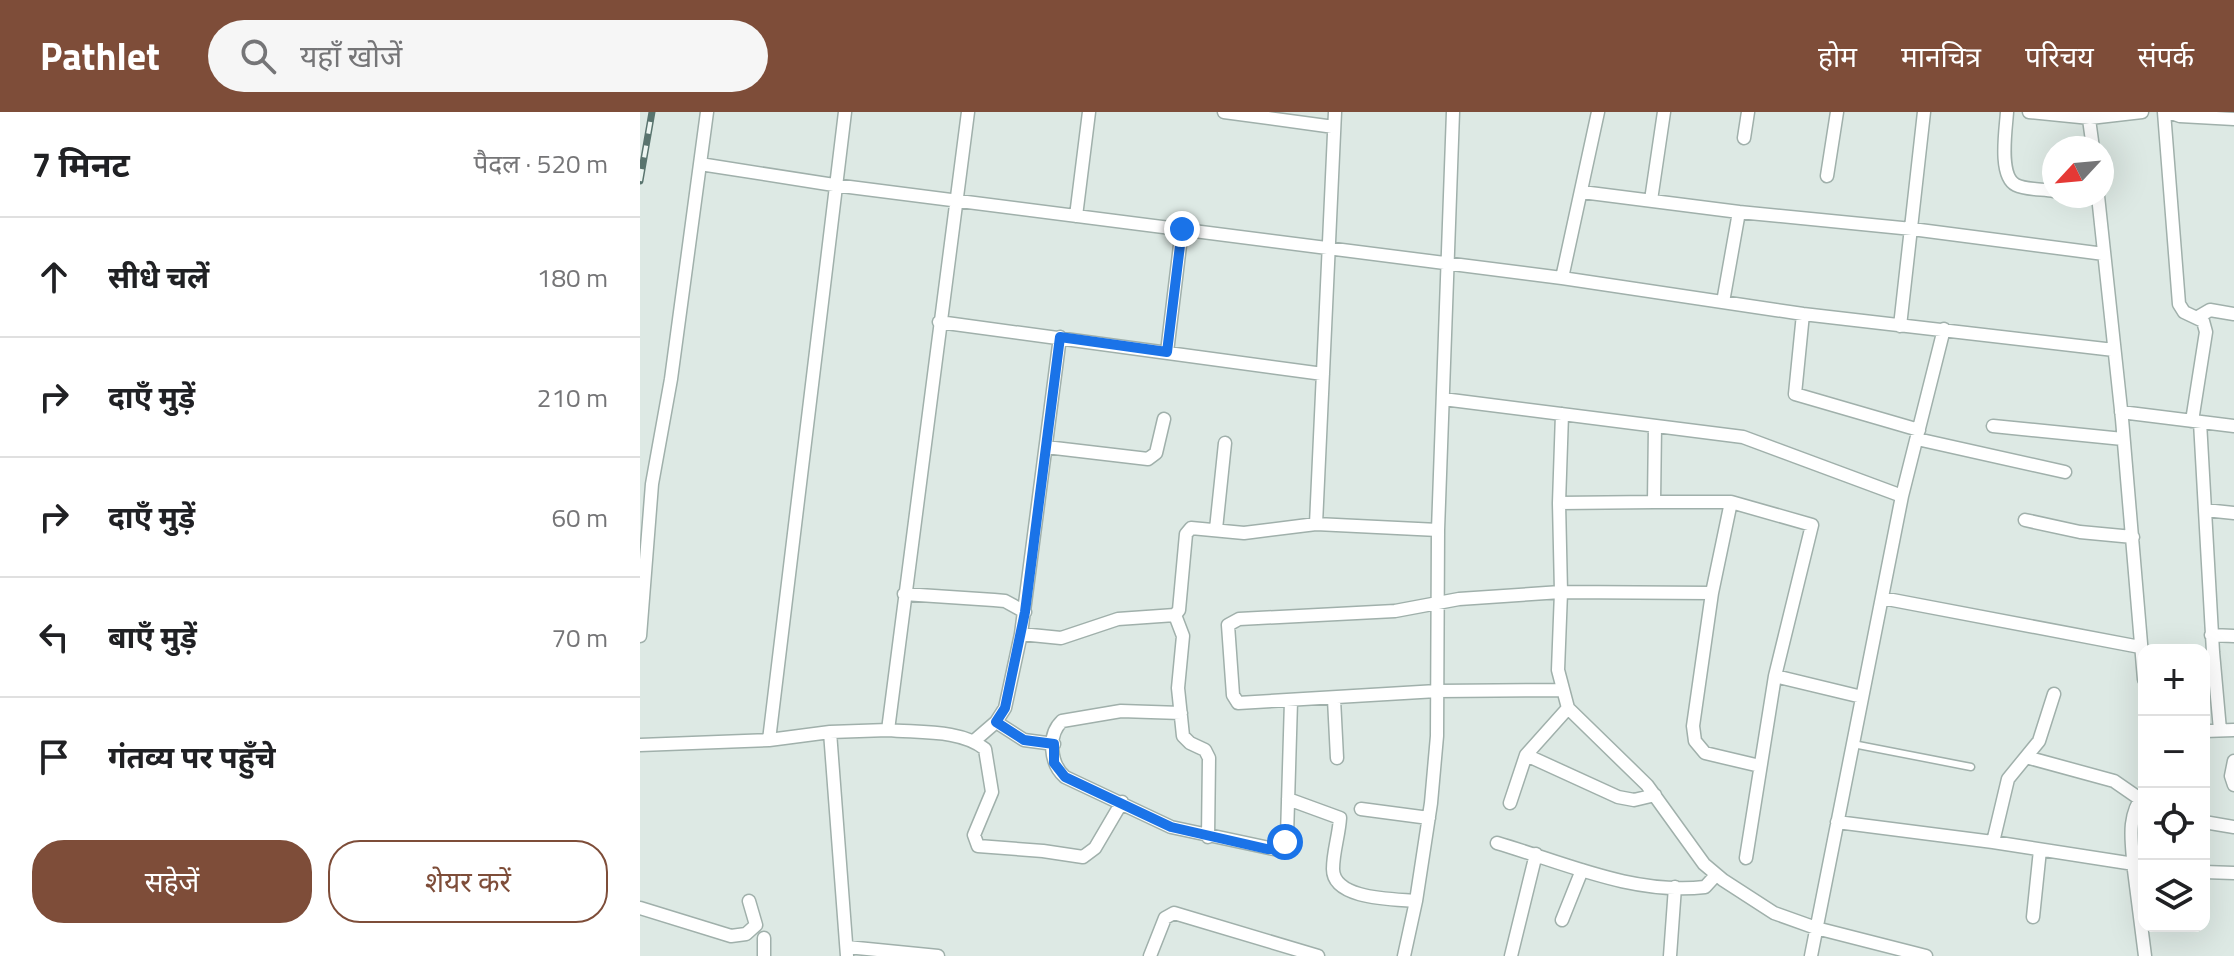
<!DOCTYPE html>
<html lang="hi">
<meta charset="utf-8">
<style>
body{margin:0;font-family:"Titillium Web","Noto Sans Devanagari",sans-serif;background:#f6f6f6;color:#202124}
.controls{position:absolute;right:24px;bottom:24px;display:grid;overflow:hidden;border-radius:16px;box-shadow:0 8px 32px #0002}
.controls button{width:72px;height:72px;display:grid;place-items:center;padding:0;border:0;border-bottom:2px solid #e0e0e0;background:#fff;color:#202124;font:40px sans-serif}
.compass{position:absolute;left:1402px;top:24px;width:72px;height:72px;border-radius:50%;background:#fff;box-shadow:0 8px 32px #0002;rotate:244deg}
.stop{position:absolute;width:24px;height:24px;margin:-18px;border:6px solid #1a73e8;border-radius:50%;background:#fff}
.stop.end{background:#1a73e8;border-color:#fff;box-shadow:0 2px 8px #0008}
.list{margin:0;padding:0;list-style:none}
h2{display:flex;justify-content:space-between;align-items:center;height:104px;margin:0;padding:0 32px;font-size:34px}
h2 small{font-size:26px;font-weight:400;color:#757577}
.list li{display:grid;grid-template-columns:52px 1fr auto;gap:24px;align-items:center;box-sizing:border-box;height:120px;padding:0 32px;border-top:2px solid #e0e0e0}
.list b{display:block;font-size:30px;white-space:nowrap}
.list em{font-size:26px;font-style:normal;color:#757577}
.actions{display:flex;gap:16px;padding:24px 32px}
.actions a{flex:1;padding:18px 0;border:2px solid #7e4d39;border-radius:32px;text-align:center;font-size:28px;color:#7e4d39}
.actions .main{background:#7e4d39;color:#fff}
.icon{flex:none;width:44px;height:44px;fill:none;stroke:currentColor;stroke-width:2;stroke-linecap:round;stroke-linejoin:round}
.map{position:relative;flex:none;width:1594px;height:844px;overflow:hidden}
header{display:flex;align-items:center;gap:48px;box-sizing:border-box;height:112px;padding:0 40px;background:#7e4d39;color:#fff}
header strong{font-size:38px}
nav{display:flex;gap:44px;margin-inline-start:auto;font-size:28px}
.search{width:560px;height:72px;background:#f6f6f6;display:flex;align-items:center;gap:20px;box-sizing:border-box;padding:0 28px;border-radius:44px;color:#757577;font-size:30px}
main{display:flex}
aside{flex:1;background:#fff}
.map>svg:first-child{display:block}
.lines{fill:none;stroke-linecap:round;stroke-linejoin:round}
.service-casing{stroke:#a0b0ab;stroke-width:9}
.minor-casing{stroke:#a0b0ab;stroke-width:15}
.service{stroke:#fff;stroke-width:6}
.minor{stroke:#fff;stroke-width:12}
.rail-casing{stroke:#59746e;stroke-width:7}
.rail{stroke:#edf6f2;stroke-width:4;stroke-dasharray:12;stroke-linecap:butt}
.route{stroke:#1a73e8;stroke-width:10}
</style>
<header>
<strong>Pathlet</strong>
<div class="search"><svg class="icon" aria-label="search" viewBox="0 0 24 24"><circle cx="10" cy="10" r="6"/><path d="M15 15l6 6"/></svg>यहाँ खोजें</div>
<nav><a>होम</a><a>मानचित्र</a><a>परिचय</a><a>संपर्क</a></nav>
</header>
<main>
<aside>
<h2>7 मिनट<small>पैदल · 520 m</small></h2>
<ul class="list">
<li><svg class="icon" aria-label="ahead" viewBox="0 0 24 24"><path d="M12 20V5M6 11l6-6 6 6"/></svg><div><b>सीधे चलें</b></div><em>180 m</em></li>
<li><svg class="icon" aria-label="right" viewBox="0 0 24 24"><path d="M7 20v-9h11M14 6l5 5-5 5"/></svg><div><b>दाएँ मुड़ें</b></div><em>210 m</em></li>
<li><svg class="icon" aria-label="right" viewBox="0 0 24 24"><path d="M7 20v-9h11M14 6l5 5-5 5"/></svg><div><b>दाएँ मुड़ें</b></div><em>60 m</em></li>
<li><svg class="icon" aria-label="left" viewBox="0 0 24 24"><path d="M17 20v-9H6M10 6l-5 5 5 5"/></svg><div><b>बाएँ मुड़ें</b></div><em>70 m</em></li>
<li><svg class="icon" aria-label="arrive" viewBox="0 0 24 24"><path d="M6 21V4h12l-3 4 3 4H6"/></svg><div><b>गंतव्य पर पहुँचे</b></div></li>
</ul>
<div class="actions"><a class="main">सहेजें</a><a>शेयर करें</a></div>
</aside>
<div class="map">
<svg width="1594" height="844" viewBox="0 0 1594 844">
<rect width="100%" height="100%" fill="#dde9e4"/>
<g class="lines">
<defs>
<path id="service" d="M1213 632 1331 655"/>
<path id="minor" d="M584 0 694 15
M1367 0C1366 17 1358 64 1376 73 1386 78 1403 77 1414 79
M1389 0 1450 6 1502 0
M1448 0 1453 36
M1524 0 1539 192 1544 200 1563 209 1566 220 1552 309
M1529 0 1540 4 1594 7
M1104 26 1108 0
M60 52 194 73 922 166 1163 202 1474 238
M1187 64 1197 0
M942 80 1099 100
M1458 84 1482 307 1504 567
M1011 88 1024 0
M436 104 449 0
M922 166 958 0
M1083 190 1099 100 1272 117 1464 142
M1163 202 1155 282 1279 318
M1558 205 1570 198 1594 202
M299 210 683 262
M1260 214 1284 0
M527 240 542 117
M803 287 1103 325 1262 384
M1481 300 1594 314
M922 302 919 391 1014 390
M1560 310 1573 540 1580 618
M1015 314 1014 390H1091L1172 413 1135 564 1222 585
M1353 314 1483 327
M1277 327 1425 360
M406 335 508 347 516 341 524 307
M1091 390 1072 481 1053 614 1055 629 1065 641 1120 654
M919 391 921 480 1072 481
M1565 398 1594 401
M1385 408 1440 420 1493 425
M676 412 695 0
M576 417 585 331
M264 482 354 488 365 489 385 500
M1242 486 1500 535
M535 503 543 524 538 576 543 624 550 631 565 638 569 646 568 725
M381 522 421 526 478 507 535 503 539 498 546 422 551 416 604 421 676 412 798 418
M1571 523 1594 524
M0 524 12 372 31 267 67 0
M922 578 797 579 598 591 593 583 588 513 599 507 755 499 819 487 921 480 918 558 928 596 1007 673 1064 752 1083 768 1134 801 1176 816 1286 844
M694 587 697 646
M541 601 481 599 422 609C407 623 410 652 425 665L531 715 634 737 642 734 647 724 651 589
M356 610 384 628 414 632
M248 618C277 621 321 617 345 637L352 680 334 723 338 734 403 739 443 745 455 736 482 690
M1564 619 1594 618
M190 620 207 844
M129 628 205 0
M334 629 356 610 365 596 381 522 420 225
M0 633 129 628 190 620 248 618 328 0
M886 643 978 685 994 688 1015 683
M1386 645 1474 669 1500 687
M1594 649 1591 664 1594 673
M648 687 700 706C699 723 693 740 693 757 693 788 755 787 776 789
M870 691 886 643 928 596
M721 697 789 706
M1197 710 1353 730 1494 752
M1564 710 1594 715
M1353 730 1368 667 1399 629 1414 582
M857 731C925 751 993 783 1065 775L1076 763
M1106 746 1135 564
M1494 758C1492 730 1486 705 1504 682
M1504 758H1494L1505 844
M1564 760 1594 761
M0 796 91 824 106 822 116 813 109 789
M1393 805 1400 738
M922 808 942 758
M124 826V844
M207 835 298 844
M510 844 525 806 534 801 678 844
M764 844 776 789 791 691 797 624 798 418 813 0
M871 844 896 742
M1030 844 1035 775
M1171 844 1262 384 1304 217"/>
</defs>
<use href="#service" class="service-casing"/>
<use href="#minor" class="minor-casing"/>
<use href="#service" class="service"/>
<use href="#minor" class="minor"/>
<defs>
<path id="rail" d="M0 69 12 0"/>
</defs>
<use href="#rail" class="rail-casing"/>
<use href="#rail" class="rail"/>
</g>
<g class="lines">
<path class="route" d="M542 117 527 240 420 225 385 500 365 596 356 610 384 628 414 632V651L425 665 531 715 627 737H638L645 730"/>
</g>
</svg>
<div class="controls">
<button>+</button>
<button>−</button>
<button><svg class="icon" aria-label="locate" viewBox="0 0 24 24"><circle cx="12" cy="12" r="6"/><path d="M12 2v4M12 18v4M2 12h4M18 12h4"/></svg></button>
<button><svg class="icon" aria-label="layers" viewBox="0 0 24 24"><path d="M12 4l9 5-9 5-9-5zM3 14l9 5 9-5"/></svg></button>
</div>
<svg class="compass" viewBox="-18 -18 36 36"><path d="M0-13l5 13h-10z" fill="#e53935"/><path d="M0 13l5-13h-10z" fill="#757577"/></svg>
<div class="stop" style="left:645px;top:730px"></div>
<div class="stop end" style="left:542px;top:117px"></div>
</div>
</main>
